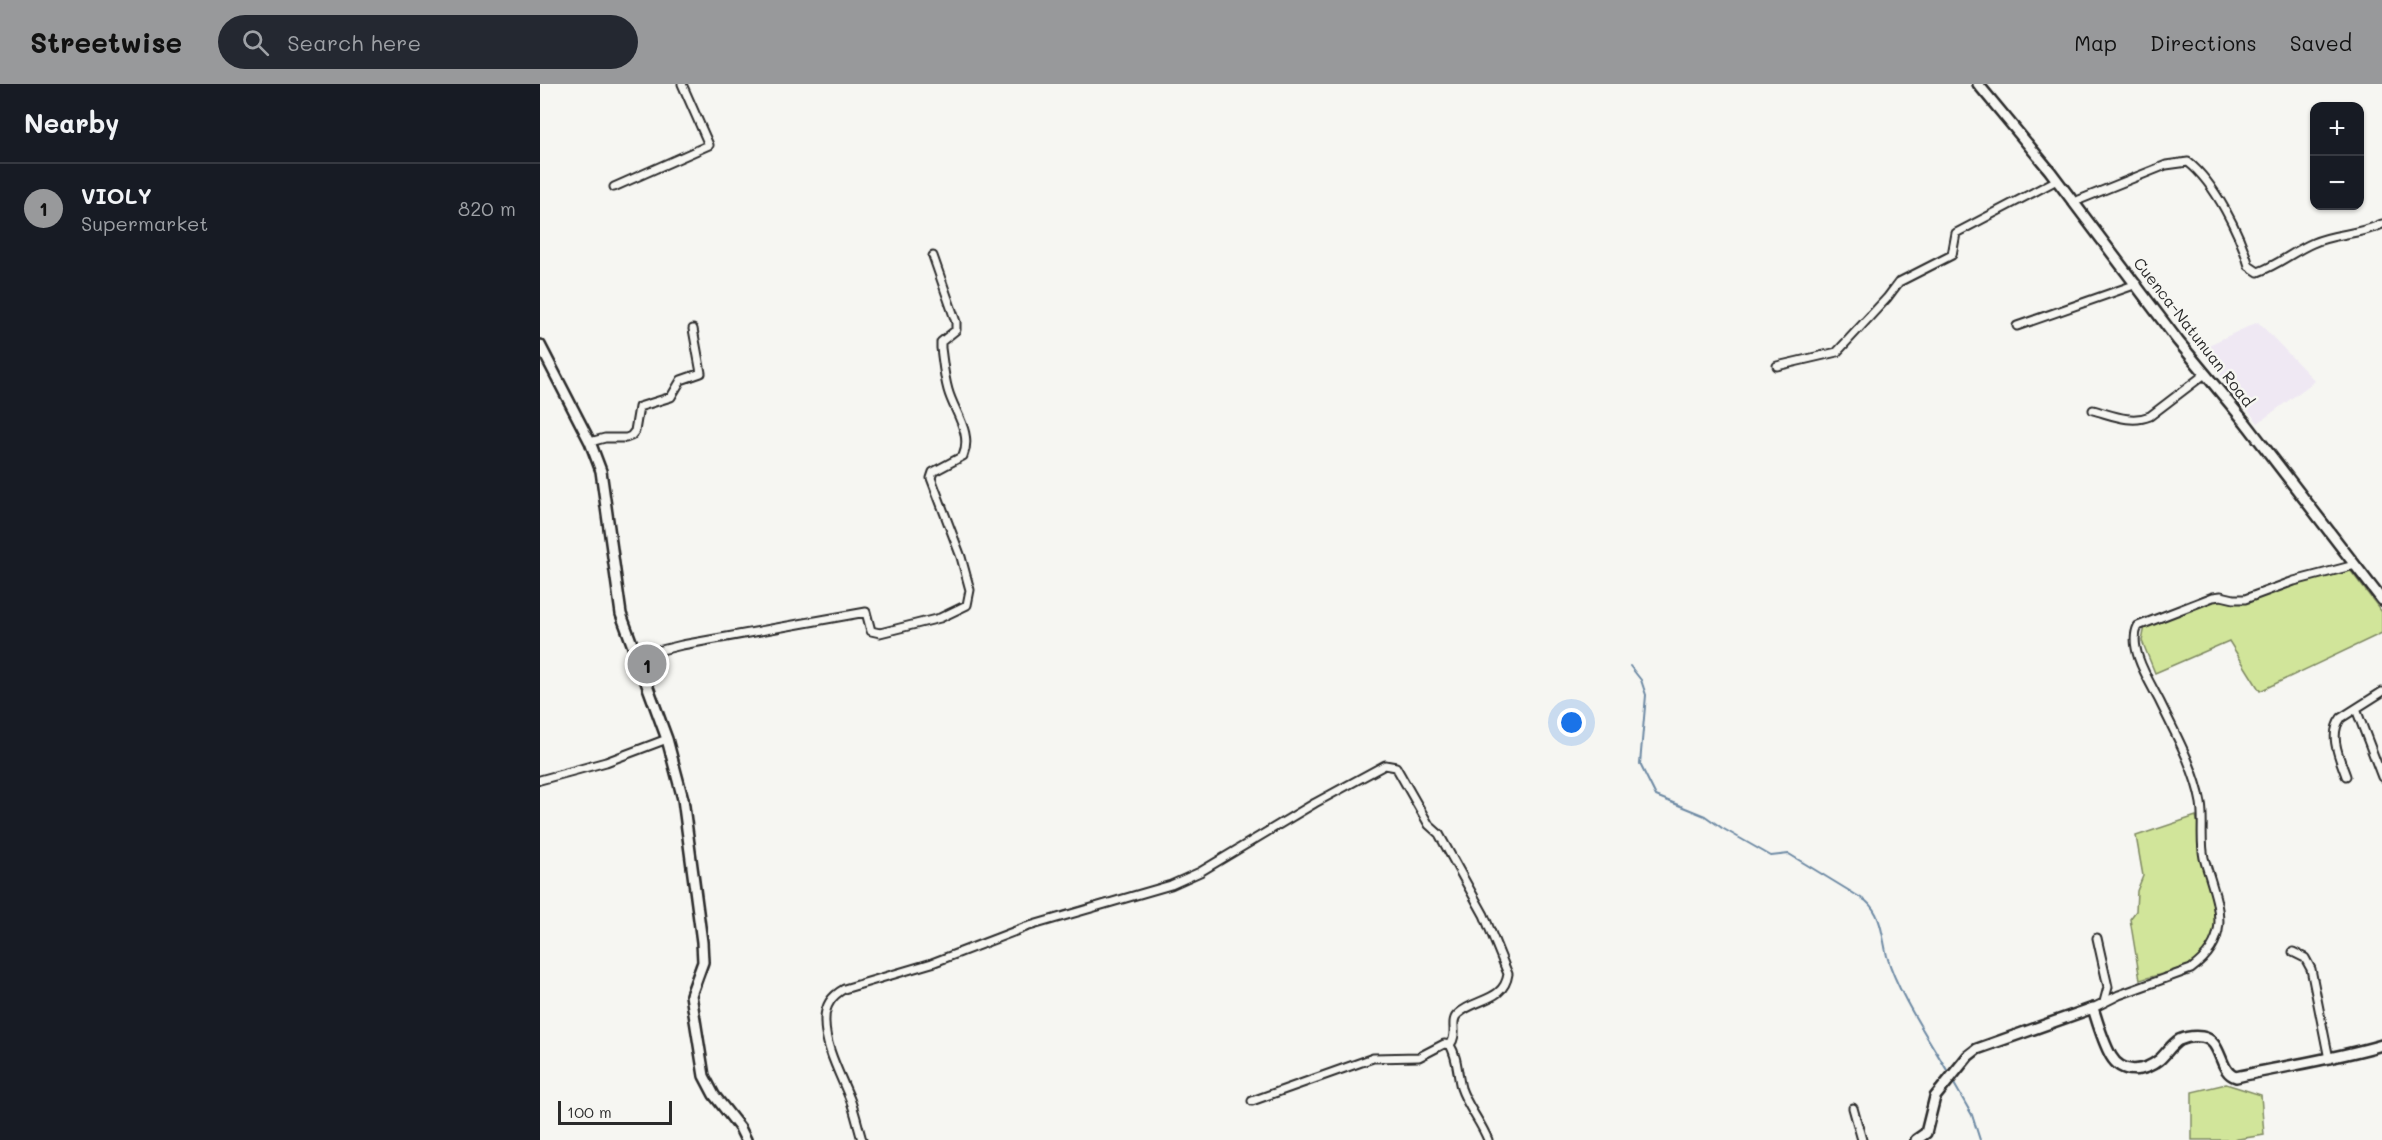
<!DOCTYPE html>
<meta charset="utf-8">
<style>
body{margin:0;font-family:Mali,sans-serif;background:#242831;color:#f1f3f6}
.controls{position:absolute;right:18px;top:18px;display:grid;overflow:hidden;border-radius:12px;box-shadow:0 2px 4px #0004}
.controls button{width:54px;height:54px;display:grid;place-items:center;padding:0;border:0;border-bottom:2px solid #363941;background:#171b24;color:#f1f3f6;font:30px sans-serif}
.scale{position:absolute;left:18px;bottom:15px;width:114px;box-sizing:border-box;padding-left:6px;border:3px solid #2b2b2b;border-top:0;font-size:16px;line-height:21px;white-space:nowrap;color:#2b2b2b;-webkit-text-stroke:4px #f6f6f2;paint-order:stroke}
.you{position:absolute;left:1032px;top:639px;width:21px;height:21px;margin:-15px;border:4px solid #fff;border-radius:50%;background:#1a73e8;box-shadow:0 0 0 9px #1a73e833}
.badge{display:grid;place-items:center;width:39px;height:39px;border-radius:50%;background:#98999b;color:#111;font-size:20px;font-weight:700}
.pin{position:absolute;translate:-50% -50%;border:3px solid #fff;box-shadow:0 2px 6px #0006}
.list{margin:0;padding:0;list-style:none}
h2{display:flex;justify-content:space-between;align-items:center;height:78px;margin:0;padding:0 24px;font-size:26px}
h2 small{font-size:20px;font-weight:400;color:#9ea1a6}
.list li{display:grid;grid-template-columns:39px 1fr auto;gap:18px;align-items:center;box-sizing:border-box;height:90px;padding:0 24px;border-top:2px solid #363941}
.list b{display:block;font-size:22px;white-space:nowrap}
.list p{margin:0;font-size:20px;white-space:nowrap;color:#9ea1a6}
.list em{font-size:20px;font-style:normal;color:#9ea1a6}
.icon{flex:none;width:33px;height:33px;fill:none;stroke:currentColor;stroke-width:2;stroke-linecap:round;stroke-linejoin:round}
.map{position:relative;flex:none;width:1842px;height:1056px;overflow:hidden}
header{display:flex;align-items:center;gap:36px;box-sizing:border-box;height:84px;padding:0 30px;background:#98999b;color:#111}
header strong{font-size:28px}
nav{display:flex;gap:33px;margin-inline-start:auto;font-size:21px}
.search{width:420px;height:54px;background:#242831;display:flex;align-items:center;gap:15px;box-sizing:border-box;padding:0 21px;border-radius:33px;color:#9ea1a6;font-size:22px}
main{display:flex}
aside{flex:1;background:#171b24}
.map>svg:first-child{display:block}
.built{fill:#efe8f3}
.green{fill:#d1e59a;stroke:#7e8862;stroke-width:1.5}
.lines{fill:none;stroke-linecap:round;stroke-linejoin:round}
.stream{stroke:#6e8aa4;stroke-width:2}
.street-casing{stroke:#2b2b2b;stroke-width:11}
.secondary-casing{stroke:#2b2b2b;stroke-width:14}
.street{stroke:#f6f6f2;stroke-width:7}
.secondary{stroke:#f6f6f2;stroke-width:9}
.labels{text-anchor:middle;stroke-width:5;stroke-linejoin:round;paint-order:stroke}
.street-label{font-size:16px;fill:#2b2b2b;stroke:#f6f6f2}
</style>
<header>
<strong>Streetwise</strong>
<div class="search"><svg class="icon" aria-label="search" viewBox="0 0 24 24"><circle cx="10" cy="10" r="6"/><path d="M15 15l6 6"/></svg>Search here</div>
<nav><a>Map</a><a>Directions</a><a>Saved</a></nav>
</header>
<main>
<aside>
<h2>Nearby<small></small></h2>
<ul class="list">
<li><span class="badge">1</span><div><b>VIOLY</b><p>Supermarket</p></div><em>820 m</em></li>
</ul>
</aside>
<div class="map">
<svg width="1842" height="1056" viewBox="0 0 1842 1056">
<rect width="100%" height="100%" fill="#f6f6f2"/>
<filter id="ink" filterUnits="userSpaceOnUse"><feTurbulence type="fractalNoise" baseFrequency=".0167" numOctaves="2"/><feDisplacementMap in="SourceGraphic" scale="12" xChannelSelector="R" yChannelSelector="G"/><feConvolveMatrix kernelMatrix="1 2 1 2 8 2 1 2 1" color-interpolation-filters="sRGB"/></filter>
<g filter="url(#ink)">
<path class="built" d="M1718 238 1775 297 1718 339 1660 265Z"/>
<path class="green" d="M1807 482 1842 528V549L1720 607 1689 557 1615 589 1602 557 1605 542 1682 512 1695 518Z
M1656 732C1665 770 1698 854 1653 879 1640 887 1615 891 1600 896L1590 835 1596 827 1597 807 1603 792 1596 752Z
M1686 1000 1721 1011 1724 1051 1692 1056H1652V1008Z"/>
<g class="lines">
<path class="stream" d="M1090 582 1101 596 1106 611 1100 680 1116 712 1165 732 1182 744 1231 772 1249 770 1326 817C1342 831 1342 852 1347 872 1357 908 1389 955 1408 988
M1413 998 1432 1031 1440 1056"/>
<defs>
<path id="street" d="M74 103 169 61 142 0
M1534 118 1626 81 1648 78C1675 99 1700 150 1709 182L1718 188C1738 181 1754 167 1773 159 1795 149 1820 151 1842 140
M1477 242 1597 200
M1237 282 1297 268 1347 214 1359 198 1412 171 1416 149 1517 96
M1553 326C1572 331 1591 340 1610 332L1665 290
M50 358 65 354H86L91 352 95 347 99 323 131 313 141 296 161 289 153 245
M97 572 142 561 326 528 331 547 340 549 400 534 427 521 430 506 421 473 391 394 393 388 423 372C433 349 414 328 408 306 404 292 403 278 401 264V258L416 246V238L393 172
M1816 625 1842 693
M1806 692C1800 675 1788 651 1801 634L1842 608
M0 696 66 678 127 655
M1557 854 1568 903 1564 918
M1753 868 1765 874 1771 885 1789 975
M1553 924 1579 911 1651 885C1696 852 1676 817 1664 774 1660 755 1664 738 1661 719 1655 685 1635 649 1620 618 1610 598 1587 564 1598 542L1673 513 1681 512 1694 515H1705L1754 497 1815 481
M910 961C918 974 917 989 921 1004 927 1022 941 1038 948 1056
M712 1017 833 974 879 973 904 960 910 961
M1313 1024 1322 1056
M322 1056C318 1043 315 1028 310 1015 300 990 284 962 285 935 285 921 293 911 304 905L392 879 486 843 631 801 660 788 775 719 845 681 856 683 889 741 899 750 944 831 968 890C964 918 935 914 918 930 909 937 919 950 910 961"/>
<path id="secondary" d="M1438 0 1510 87 1638 257 1705 338 1842 516
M0 261 50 358 61 387 81 530 127 655 143 715 162 858 163 878 151 911 164 992 174 1011 200 1044 206 1056
M1376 1056 1386 1049 1395 1013 1428 972 1437 965 1553 924C1558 940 1563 958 1571 972 1582 991 1604 988 1619 976 1626 970 1631 961 1639 956 1646 953 1654 952 1662 953 1683 956 1678 988 1696 993 1745 982 1794 975 1842 961"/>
</defs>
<use href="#street" class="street-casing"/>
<use href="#secondary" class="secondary-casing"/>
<use href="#street" class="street"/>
<use href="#secondary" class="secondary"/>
</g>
</g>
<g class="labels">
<g class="street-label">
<text transform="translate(1654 248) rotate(52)" y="6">Cuenca-Natunuan Road</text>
</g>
</g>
</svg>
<div class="controls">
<button>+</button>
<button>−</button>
</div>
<div class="scale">100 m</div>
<div class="you"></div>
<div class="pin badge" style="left:107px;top:580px">1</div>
</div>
</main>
